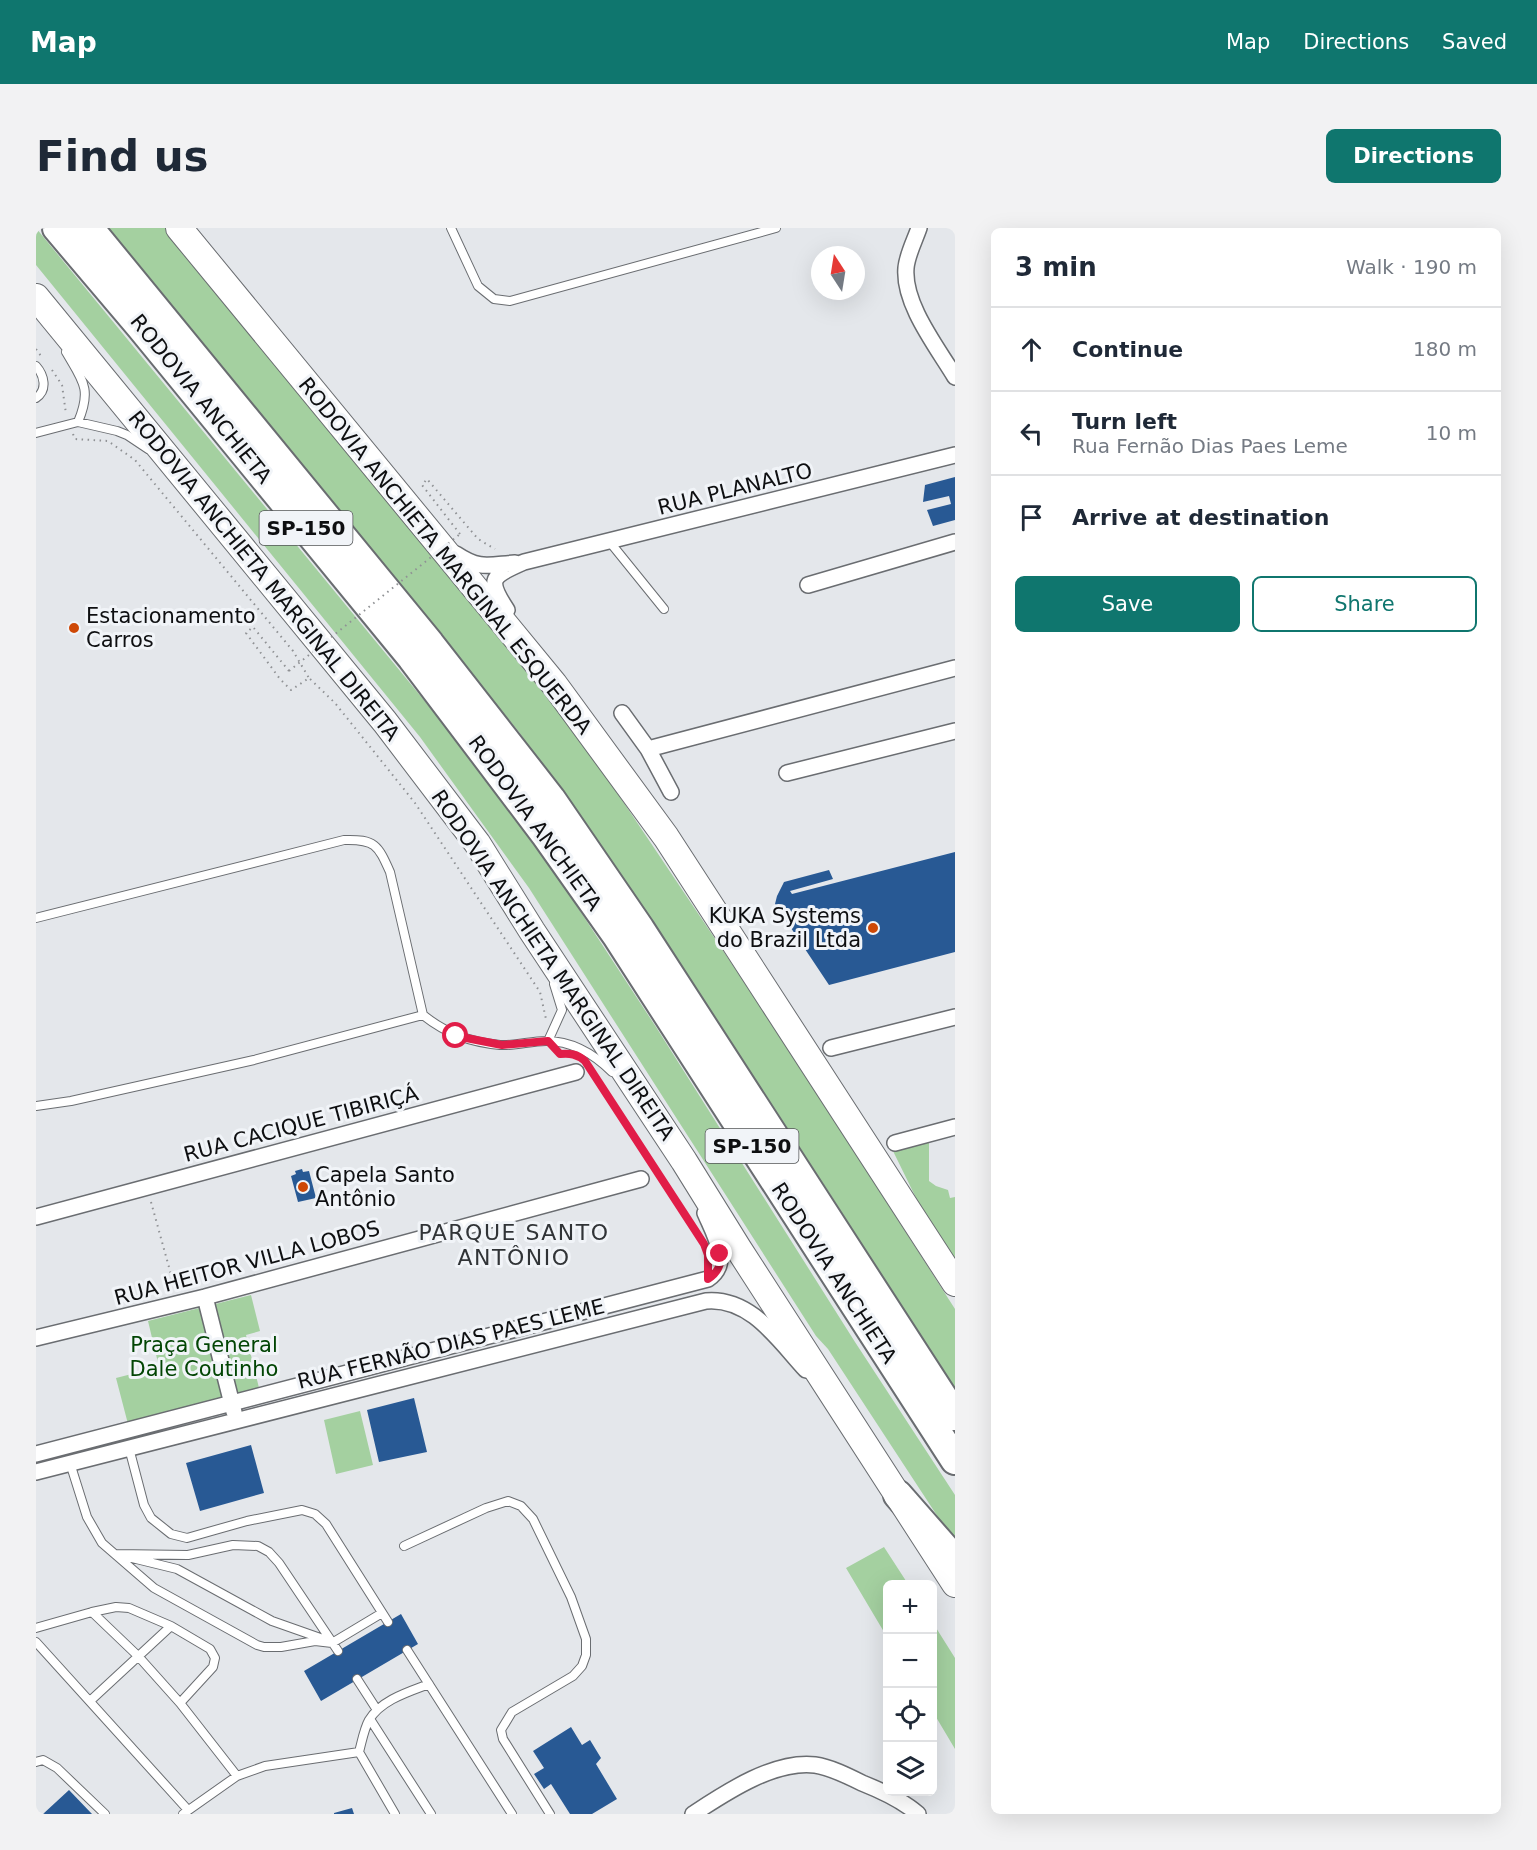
<!DOCTYPE html>
<meta charset="utf-8">
<style>
body{margin:0;font-family:"DejaVu Sans",sans-serif;background:#f2f2f3;color:#1f2937}
.controls{position:absolute;right:18px;bottom:18px;display:grid;overflow:hidden;border-radius:9px;box-shadow:0 6px 24px #0002}
.controls button{width:54px;height:54px;display:grid;place-items:center;padding:0;border:0;border-bottom:2px solid #e0e1e3;background:#fff;color:#1f2937;font:30px sans-serif}
.compass{position:absolute;left:775px;top:18px;width:54px;height:54px;border-radius:50%;background:#fff;box-shadow:0 6px 24px #0002;rotate:348deg}
.stop{position:absolute;width:18px;height:18px;margin:-14px;border:4px solid #e11d48;border-radius:50%;background:#fff}
.stop.end{background:#e11d48;border-color:#fff;box-shadow:0 2px 6px #0008}
.list{margin:0;padding:0;list-style:none}
h2{display:flex;justify-content:space-between;align-items:center;height:78px;margin:0;padding:0 24px;font-size:26px}
h2 small{font-size:20px;font-weight:400;color:#747a83}
.list li{display:grid;grid-template-columns:39px 1fr auto;gap:18px;align-items:center;box-sizing:border-box;height:84px;padding:0 24px;border-top:2px solid #e0e1e3}
.list b{display:block;font-size:22px;white-space:nowrap}
.list p{margin:0;font-size:20px;white-space:nowrap;color:#747a83}
.list em{font-size:20px;font-style:normal;color:#747a83}
.actions{display:flex;gap:12px;padding:18px 24px}
.actions a{flex:1;padding:14px 0;border:2px solid #0f766e;border-radius:9px;text-align:center;font-size:21px;color:#0f766e}
.actions .main{background:#0f766e;color:#fff}
.icon{flex:none;width:33px;height:33px;fill:none;stroke:currentColor;stroke-width:2;stroke-linecap:round;stroke-linejoin:round}
.map{position:relative;flex:none;width:919px;height:1586px;overflow:hidden;border-radius:9px}
header{display:flex;align-items:center;gap:36px;box-sizing:border-box;height:84px;padding:0 30px;background:#0f766e;color:#fff}
header strong{font-size:28px}
nav{display:flex;gap:33px;margin-inline-start:auto;font-size:21px}
.intro{display:flex;align-items:center;justify-content:space-between;box-sizing:border-box;height:144px;padding:0 36px}
h1{margin:0;font-size:42px}
.button{padding:15px 27px;border-radius:9px;background:#0f766e;color:#fff;font-size:21px;font-weight:700}
main{display:flex;gap:36px;padding:0 36px}
aside{flex:1;background:#fff;border-radius:9px;box-shadow:0 6px 24px #0002}
.map>svg:first-child{display:block}
.green{fill:#a4d0a0}
.building{fill:#285994}
.lines{fill:none;stroke-linecap:round;stroke-linejoin:round}
.service-casing{stroke:#6a6d71;stroke-width:10}
.minor-casing{stroke:#6a6d71;stroke-width:18}
.trunk-casing{stroke:#6a6d71;stroke-width:28}
.motorway-casing{stroke:#6a6d71;stroke-width:32}
.path{stroke:#8f9194;stroke-width:2;stroke-dasharray:1.5 4.5;stroke-linecap:butt}
.service{stroke:#fff;stroke-width:8}
.minor{stroke:#fff;stroke-width:15}
.trunk{stroke:#fff;stroke-width:26}
.motorway{stroke:#fff;stroke-width:28}
.path-bridge{stroke:#8f9194;stroke-width:2;stroke-dasharray:1.5 4.5;stroke-linecap:butt}
.route{stroke:#e11d48;stroke-width:8}
.poi-dot{fill:#ce4806;stroke:#f1f4f8;stroke-width:2}
.labels{text-anchor:middle;stroke-width:6;stroke-linejoin:round;paint-order:stroke}
.shield{fill:#f1f4f8;stroke:#525456;stroke-width:1.5}
.shield-label{font-size:20px;font-weight:bold;fill:#0e0f11}
.street-label{font-size:21px;fill:#0e0f11;stroke:#f1f4f8}
.poi-label{font-size:21px;fill:#0e0f11;stroke:#f1f4f8;text-anchor:start}
.park-label{font-size:21px;fill:#024504;stroke:#f1f4f8}
.neighbourhood-label{font-size:22px;letter-spacing:1.5px;fill:#313437;stroke:#f1f4f8}
</style>
<header>
<strong>Map</strong>
<nav><a>Map</a><a>Directions</a><a>Saved</a></nav>
</header>
<div class="intro"><h1>Find us</h1><a class="button">Directions</a></div>
<main>
<div class="map">
<svg width="919" height="1586" viewBox="0 0 919 1586">
<rect width="100%" height="100%" fill="#e4e7eb"/>
<path class="green" d="M0 0 438 533 516 640 620 799 819 1114 919 1267V1315L792 1121 780 1108 493 660 384 509 0 37Z
M70 0H130L376 304 385 311 479 424 539 502 741 803 919 1081V1162L794 966 640 732 483 504Z
M893 912V953L900 958 912 962 914 970 919 969V1032L882 974 857 923Z
M215 1067 224 1103 210 1107 224 1164 92 1196 80 1150 123 1139 112 1093Z
M324 1183 337 1237 300 1246 288 1192Z
M848 1319 872 1356H852L851 1409 810 1340Z
M897 1395 919 1430V1521L897 1484Z"/>
<path class="building" d="M919 249V292L897 298 891 282 915 276 913 268 887 274 889 257Z
M919 624V724L793 757 739 676 741 668 748 654 793 642 797 651 754 663 756 666Z
M266 941 267 944 273 943 280 970 262 974 255 948 260 946 259 943Z
M378 1170 391 1224 343 1234 331 1182Z
M215 1217 228 1265 164 1283 150 1235Z
M365 1386 382 1416 285 1473 268 1443Z
M535 1499 546 1517 554 1512 565 1530 560 1536 581 1571 556 1586H534L515 1556 508 1561 498 1546 508 1540 497 1523Z
M33 1562 56 1586H7Z
M316 1580 318 1586H298V1585Z"/>
<g class="lines">
<defs>
<path id="service" d="M415 0 442 58 458 71 474 73 740 0
M30 124C47 153 56 161 42 194
M0 138C8 147 12 162 0 170
M0 205 42 194 81 203 91 207 112 221
M573 313 628 381
M0 690 308 612C339 611 342 617 354 644L387 787C411 806 434 814 464 817 479 818 495 813 510 813 536 813 559 827 576 844
M512 813 526 782 518 756
M0 878 35 873 218 832 387 787
M93 1220 108 1277 115 1290 135 1306 151 1310 211 1293 266 1282 279 1286 290 1296 352 1394
M34 1235 51 1289 66 1315 118 1360 221 1417 228 1419H245L279 1413 296 1415 346 1385
M368 1318 450 1280 472 1273 485 1278 497 1291 535 1369 550 1411V1427L546 1438 537 1448 476 1484 465 1502 467 1511 514 1586
M79 1326 152 1327 197 1317 222 1318 233 1324 243 1335 302 1423
M92 1329 141 1341 236 1393 290 1412
M135 1398 174 1421 179 1430 177 1439 144 1475
M0 1400 56 1384 102 1428 144 1475 201 1548
M0 1414 152 1582
M371 1422 476 1586
M321 1451 341 1482
M54 1473 135 1398 93 1380 80 1379 56 1384
M334 1491 395 1586
M323 1524 359 1586
M0 1534 7 1532 21 1540 69 1586
M147 1586 201 1548 229 1538 323 1524C326 1513 328 1501 333 1492 345 1472 372 1464 393 1456"/>
<path id="minor" d="M883 0C879 12 871 27 870 40 867 76 901 119 919 149
M420 326C444 342 452 337 479 335
M772 357 919 314
M471 382C450 350 456 348 488 334L919 227
M586 485 612 521 635 564
M612 521 919 440
M751 545 919 503
M795 820 919 789
M859 915 919 899
M0 989 540 844
M169 1069 198 1184
M0 1110 169 1069 605 951
M0 1226 672 1051C696 1035 678 1006 669 985
M0 1244 670 1073C715 1069 743 1113 770 1142
M657 1586C689 1565 738 1532 779 1537 794 1539 812 1548 826 1555 846 1563 866 1572 882 1586"/>
<path id="trunk" d="M143 0 518 456 630 609 919 1055
M0 69 349 494 441 615 496 703 648 933 702 1020 919 1356"/>
<path id="motorway" d="M21 0 104 98 376 430 509 606 581 708 919 1232
M53 0 394 416 515 571 604 701 919 1188
M862 1267 919 1332"/>
</defs>
<use href="#service" class="service-casing"/>
<use href="#minor" class="minor-casing"/>
<use href="#trunk" class="trunk-casing"/>
<use href="#motorway" class="motorway-casing"/>
<path class="path" d="M0 121 5 128
M16 142 26 157 30 186
M37 206 39 211 72 213 99 232 257 423 273 450
M424 306 386 257 391 251 442 311 459 321
M253 443 217 399 210 405 244 451 255 462 273 450 299 475 379 575 504 764 510 791
M557 843 660 1002
M115 974 139 1061"/>
<use href="#service" class="service"/>
<use href="#minor" class="minor"/>
<use href="#trunk" class="trunk"/>
<use href="#motorway" class="motorway"/>
<path class="path-bridge" d="M253 443 424 306"/>
</g>
<g class="lines">
<path class="route" d="M420 808 466 817 512 813 524 826C534 825 541 826 549 833L668 1016 672 1027V1051C681 1045 686 1038 684 1026"/>
</g>
<g class="poi-dot">
<circle cx="38" cy="400" r="6"/>
<circle cx="837" cy="700" r="6"/>
<circle cx="267" cy="959" r="6"/>
</g>
<g class="labels">
<g class="shield">
<rect x="223.5" y="283" width="93" height="34" rx="4.5"/>
<rect x="669.5" y="901" width="93" height="34" rx="4.5"/>
</g>
<g class="shield-label">
<text x="270" y="307">SP-150</text>
<text x="716" y="925">SP-150</text>
</g>
<g class="street-label">
<text transform="translate(165 171) rotate(51)" y="7">RODOVIA ANCHIETA</text>
<text transform="translate(699 261) rotate(-14)" y="7">RUA PLANALTO</text>
<text transform="translate(409 328) rotate(51)" y="7">RODOVIA ANCHIETA MARGINAL ESQUERDA</text>
<text transform="translate(228 348) rotate(51)" y="7">RODOVIA ANCHIETA MARGINAL DIREITA</text>
<text transform="translate(499 595) rotate(54)" y="7">RODOVIA ANCHIETA</text>
<text transform="translate(517 737) rotate(56)" y="7">RODOVIA ANCHIETA MARGINAL DIREITA</text>
<text transform="translate(265 896) rotate(-15)" y="7">RUA CACIQUE TIBIRIÇÁ</text>
<text transform="translate(211 1035) rotate(-15)" y="7">RUA HEITOR VILLA LOBOS</text>
<text transform="translate(798 1045) rotate(57)" y="7">RODOVIA ANCHIETA</text>
<text transform="translate(415 1116) rotate(-14)" y="7">RUA FERNÃO DIAS PAES LEME</text>
</g>
<g class="poi-label">
<text x="50" y="395">Estacionamento<tspan x="50" dy="24">Carros</tspan></text>
<text x="825" y="695" text-anchor="end">KUKA Systems<tspan x="825" dy="24">do Brazil Ltda</tspan></text>
<text x="279" y="954">Capela Santo<tspan x="279" dy="24">Antônio</tspan></text>
</g>
<g class="park-label">
<text x="168" y="1124">Praça General<tspan x="168" dy="24">Dale Coutinho</tspan></text>
</g>
<g class="neighbourhood-label">
<text x="478" y="1012">PARQUE SANTO<tspan x="478" dy="25">ANTÔNIO</tspan></text>
</g>
</g>
</svg>
<div class="controls">
<button>+</button>
<button>−</button>
<button><svg class="icon" aria-label="locate" viewBox="0 0 24 24"><circle cx="12" cy="12" r="6"/><path d="M12 2v4M12 18v4M2 12h4M18 12h4"/></svg></button>
<button><svg class="icon" aria-label="layers" viewBox="0 0 24 24"><path d="M12 4l9 5-9 5-9-5zM3 14l9 5 9-5"/></svg></button>
</div>
<svg class="compass" viewBox="-18 -18 36 36"><path d="M0-13l5 13h-10z" fill="#e53935"/><path d="M0 13l5-13h-10z" fill="#747a83"/></svg>
<div class="stop" style="left:420px;top:808px"></div>
<div class="stop end" style="left:684px;top:1026px"></div>
</div>
<aside>
<h2>3 min<small>Walk · 190 m</small></h2>
<ul class="list">
<li><svg class="icon" aria-label="ahead" viewBox="0 0 24 24"><path d="M12 20V5M6 11l6-6 6 6"/></svg><div><b>Continue</b></div><em>180 m</em></li>
<li><svg class="icon" aria-label="left" viewBox="0 0 24 24"><path d="M17 20v-9H6M10 6l-5 5 5 5"/></svg><div><b>Turn left</b><p>Rua Fernão Dias Paes Leme</p></div><em>10 m</em></li>
<li><svg class="icon" aria-label="arrive" viewBox="0 0 24 24"><path d="M6 21V4h12l-3 4 3 4H6"/></svg><div><b>Arrive at destination</b></div></li>
</ul>
<div class="actions"><a class="main">Save</a><a>Share</a></div>
</aside>
</main>
